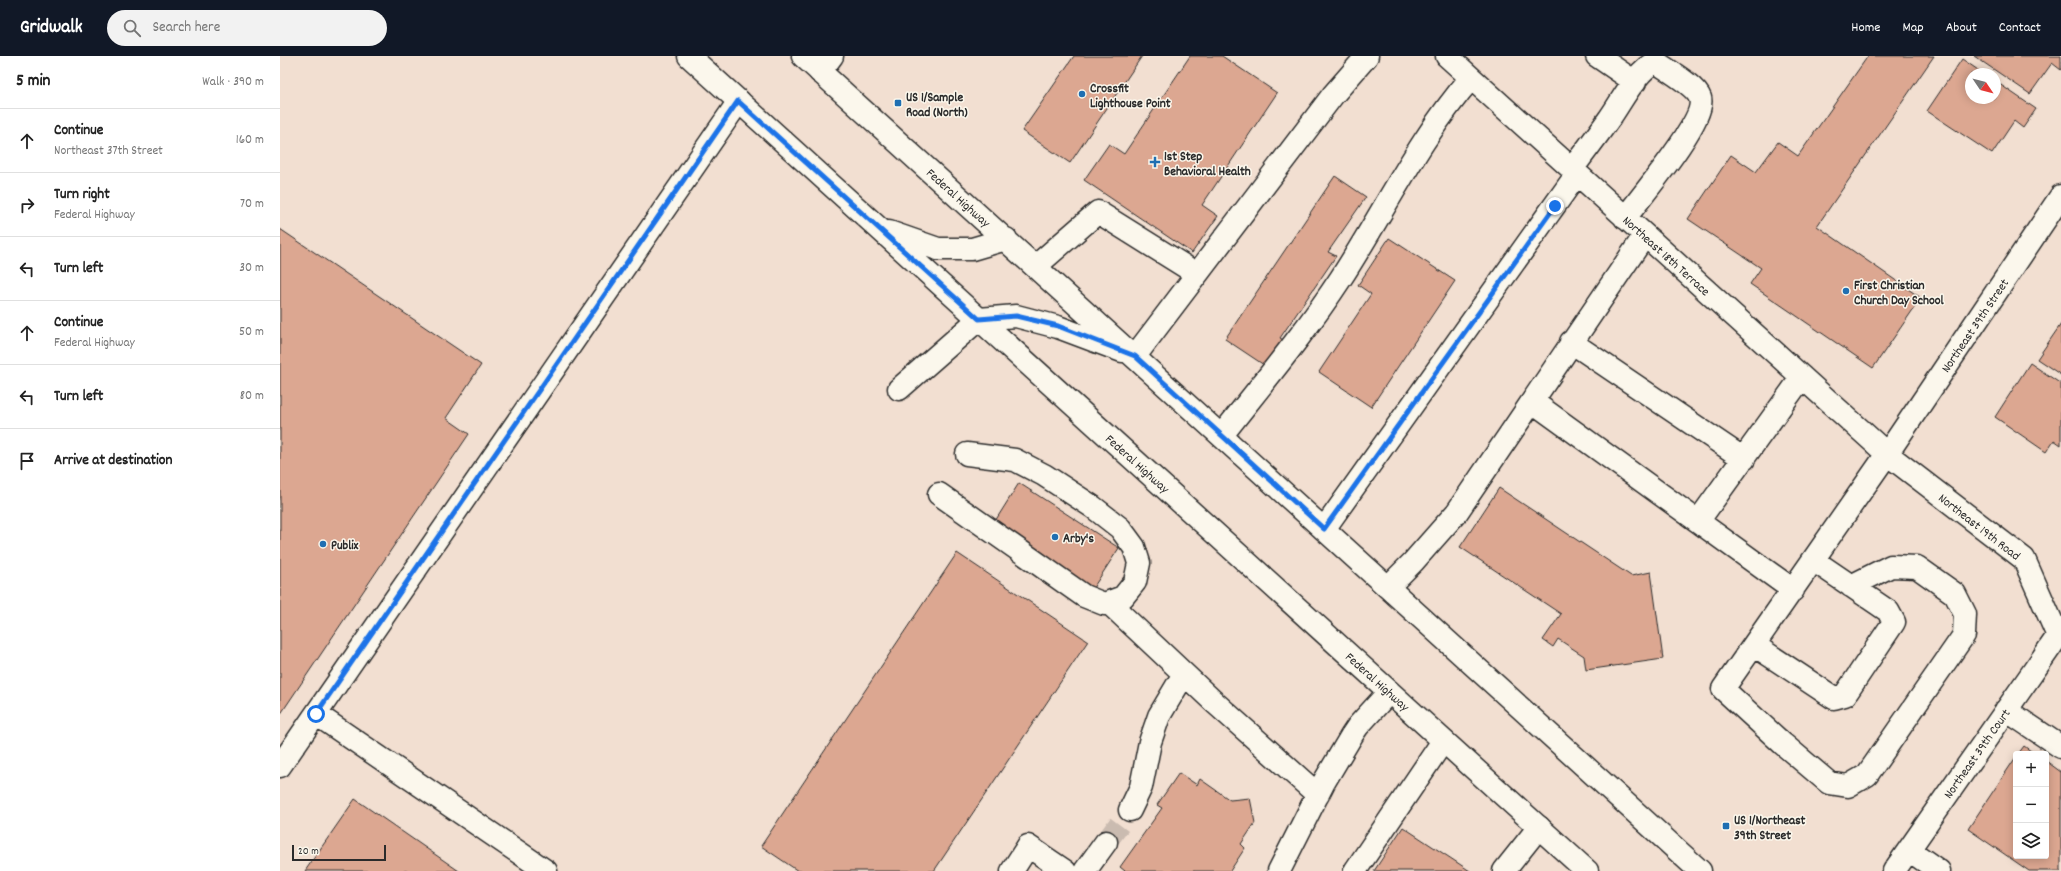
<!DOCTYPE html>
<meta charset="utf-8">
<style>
body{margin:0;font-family:Dekko,sans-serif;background:#f2f2f2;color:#222}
.controls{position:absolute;right:12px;bottom:12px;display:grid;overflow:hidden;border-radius:4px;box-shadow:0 2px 10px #0003}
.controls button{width:36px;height:36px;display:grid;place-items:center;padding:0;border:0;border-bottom:1px solid #e0e0e0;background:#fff;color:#222;font:20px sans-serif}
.compass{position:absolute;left:1685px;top:12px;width:36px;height:36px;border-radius:50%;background:#fff;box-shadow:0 2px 10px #0003;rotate:125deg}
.scale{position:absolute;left:12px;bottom:10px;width:94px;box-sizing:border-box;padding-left:4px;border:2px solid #2b2b2b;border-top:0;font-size:11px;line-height:14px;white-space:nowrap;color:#2b2b2b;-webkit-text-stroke:3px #fbf7ec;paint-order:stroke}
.stop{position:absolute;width:12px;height:12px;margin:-9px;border:3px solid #1a73e8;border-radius:50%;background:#fff}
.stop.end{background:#1a73e8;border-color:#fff;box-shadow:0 1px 4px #0008}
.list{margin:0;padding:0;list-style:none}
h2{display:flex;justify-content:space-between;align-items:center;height:52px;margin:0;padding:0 16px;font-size:17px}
h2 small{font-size:13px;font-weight:400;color:#767676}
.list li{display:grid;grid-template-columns:26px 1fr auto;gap:12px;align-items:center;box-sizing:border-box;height:64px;padding:0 16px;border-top:1px solid #e0e0e0}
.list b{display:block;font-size:15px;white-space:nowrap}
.list p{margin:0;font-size:13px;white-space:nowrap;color:#767676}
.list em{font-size:13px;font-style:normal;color:#767676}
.icon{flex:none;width:22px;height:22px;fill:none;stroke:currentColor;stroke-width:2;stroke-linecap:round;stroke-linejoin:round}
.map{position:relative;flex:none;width:1781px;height:815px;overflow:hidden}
header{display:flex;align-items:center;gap:24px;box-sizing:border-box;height:56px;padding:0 20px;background:#111827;color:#fff}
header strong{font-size:19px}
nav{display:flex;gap:22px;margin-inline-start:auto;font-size:14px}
.search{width:280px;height:36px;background:#f2f2f2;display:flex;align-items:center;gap:10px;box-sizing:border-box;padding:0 14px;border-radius:22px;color:#767676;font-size:15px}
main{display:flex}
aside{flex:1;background:#fff}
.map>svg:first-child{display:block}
.building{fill:#dca791;stroke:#2b2b2b}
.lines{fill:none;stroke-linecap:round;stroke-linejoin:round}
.minor-tunnel{stroke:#cabbb0;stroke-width:22;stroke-dasharray:22 11;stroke-linecap:butt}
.minor-casing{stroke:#2b2b2b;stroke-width:25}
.major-casing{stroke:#2b2b2b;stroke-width:25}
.minor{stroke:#fbf7ec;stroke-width:22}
.major{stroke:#fbf7ec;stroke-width:22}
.route{stroke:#1a73e8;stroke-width:5}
.poi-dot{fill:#1f6fb2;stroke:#fbf7ec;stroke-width:1.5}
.labels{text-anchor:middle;stroke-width:3;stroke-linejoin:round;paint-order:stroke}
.poi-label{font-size:13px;font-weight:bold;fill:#2b2b2b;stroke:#fbf7ec;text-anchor:start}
.street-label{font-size:13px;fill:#2b2b2b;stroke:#fbf7ec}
</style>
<header>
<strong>Gridwalk</strong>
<div class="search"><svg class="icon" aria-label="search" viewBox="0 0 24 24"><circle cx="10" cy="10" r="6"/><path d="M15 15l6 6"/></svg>Search here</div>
<nav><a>Home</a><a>Map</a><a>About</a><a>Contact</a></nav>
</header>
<main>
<aside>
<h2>5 min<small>Walk · 390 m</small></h2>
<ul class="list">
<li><svg class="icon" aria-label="ahead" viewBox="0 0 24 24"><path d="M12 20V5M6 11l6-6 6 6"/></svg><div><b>Continue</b><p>Northeast 37th Street</p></div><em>160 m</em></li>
<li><svg class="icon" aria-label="right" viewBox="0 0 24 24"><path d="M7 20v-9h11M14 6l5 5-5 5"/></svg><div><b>Turn right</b><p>Federal Highway</p></div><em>70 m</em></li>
<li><svg class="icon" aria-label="left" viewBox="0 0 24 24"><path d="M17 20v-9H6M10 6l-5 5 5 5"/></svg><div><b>Turn left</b></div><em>30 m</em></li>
<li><svg class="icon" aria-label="ahead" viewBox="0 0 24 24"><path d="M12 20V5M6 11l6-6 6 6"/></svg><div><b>Continue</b><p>Federal Highway</p></div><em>50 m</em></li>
<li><svg class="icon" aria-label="left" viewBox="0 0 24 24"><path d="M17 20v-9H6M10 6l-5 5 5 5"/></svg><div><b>Turn left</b></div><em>80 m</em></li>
<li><svg class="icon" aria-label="arrive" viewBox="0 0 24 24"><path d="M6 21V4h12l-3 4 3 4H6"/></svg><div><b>Arrive at destination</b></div></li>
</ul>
</aside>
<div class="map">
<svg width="1781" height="815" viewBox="0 0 1781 815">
<rect width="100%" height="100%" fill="#f2dfd1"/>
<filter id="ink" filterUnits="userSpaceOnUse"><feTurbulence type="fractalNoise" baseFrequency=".025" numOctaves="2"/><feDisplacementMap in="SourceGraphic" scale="8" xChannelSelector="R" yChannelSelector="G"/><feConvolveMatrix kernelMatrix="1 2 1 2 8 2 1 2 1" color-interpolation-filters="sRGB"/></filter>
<g filter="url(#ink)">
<path class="building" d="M794 0H862L790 107 742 75Z
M910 0H942L997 37 922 149 938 160 912 197 804 124 829 88 844 98Z
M1588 0H1654L1537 170 1641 242 1593 312 1470 228 1481 212 1408 163 1451 99 1476 116 1498 86 1518 100Z
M1694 0H1781V14L1772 7 1750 38Z
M1682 3 1704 18H1691V42H1715V25L1756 53 1743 72 1734 65 1712 98 1647 55Z
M1055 120 1086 141 1048 196 1056 200 1000 282 1008 287 990 313 945 283Z
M0 173 201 309 166 362 189 378 0 659Z
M1109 182 1175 225 1091 351 1039 316 1091 238 1078 229Z
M1781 268V319L1757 303Z
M1750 307 1781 328V389L1774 384 1766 396 1715 361Z
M739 427 839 492 811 535 712 470Z
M1219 432 1351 520 1371 516 1383 603 1306 614 1304 600 1278 583 1273 591 1263 584 1281 558 1180 491Z
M677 497 808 585 654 815H518L481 790Z
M1744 690 1755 698H1738Z
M1736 701V800H1766V705L1781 716V815H1749L1688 773Z
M899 717 917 729 920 723 950 744 970 742 975 767 961 788 965 792 950 815H845L840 811 882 752 877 749Z
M75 743 179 815H25Z
M1123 771 1190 815H1094Z"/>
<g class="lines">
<path class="minor-tunnel" d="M826 786 850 754"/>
<defs>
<path id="minor" d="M1167 0 1607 398 1744 503 1778 580
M1317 0 1355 26
M540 16 552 0
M1292 113C1304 97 1317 80 1329 63 1341 47 1357 13 1376 6 1386 13 1416 30 1420 42 1427 63 1360 142 1345 162
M756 210 818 156 917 218
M1291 286 1464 403
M855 300 1053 39 1087 0
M619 333 699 263
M1253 346 1513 534
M942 379C982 328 1025 277 1061 222 1104 156 1139 82 1191 22
M659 438 804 540 824 548 843 541 855 526 859 507 854 491 840 472 813 451 764 419 735 404 687 398
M1419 464 1522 321
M1044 473 1297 118
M1571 530 1611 510 1637 511 1675 538 1685 558 1684 579 1587 719 1568 730 1549 727 1503 688 1443 633 1607 398 1781 140
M1108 531 1133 506 1177 456 1365 179
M829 547 933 645 1038 739
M1474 589 1554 642 1565 639 1614 566 1608 555 1533 504
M1726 654 1781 691
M36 658 266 815
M0 710 459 45
M850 754 861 731 870 686 879 660 904 618
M1629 794 1659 815
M732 815 748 790 785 815
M805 815 826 786
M999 815 1044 726 1072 679 1078 670 1109 636
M1075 815 1163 685
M1224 815 1259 771
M1614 815 1778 580"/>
<path id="major" d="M409 0 1307 815
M523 0 1420 815
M609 176 658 193H692L726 183
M699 263 736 260 778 271 842 295"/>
</defs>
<use href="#minor" class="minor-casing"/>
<use href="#major" class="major-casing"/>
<use href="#minor" class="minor"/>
<use href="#major" class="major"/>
</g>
</g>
<g class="lines" filter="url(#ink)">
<path class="route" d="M36 658 458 45 699 263 736 260 778 270 855 300 1044 473 1275 150"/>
</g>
<g class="poi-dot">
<circle cx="802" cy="38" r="4"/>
<rect x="614" y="43" width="8" height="8" rx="2"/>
<path d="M873 100h4v4h4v4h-4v4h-4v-4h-4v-4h4z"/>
<circle cx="1566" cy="235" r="4"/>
<circle cx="775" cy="481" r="4"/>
<circle cx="43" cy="488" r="4"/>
<rect x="1442" y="766" width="8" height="8" rx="2"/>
</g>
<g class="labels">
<g class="poi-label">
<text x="810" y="36">Crossfit<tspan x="810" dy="15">Lighthouse Point</tspan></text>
<text x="626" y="45">US 1/Sample<tspan x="626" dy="15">Road (North)</tspan></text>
<text x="884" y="104">1st Step<tspan x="884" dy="15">Behavioral Health</tspan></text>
<text x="1574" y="233">First Christian<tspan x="1574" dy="15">Church Day School</tspan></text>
<text x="783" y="486">Arby's</text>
<text x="51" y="493">Publix</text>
<text x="1454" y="768">US 1/Northeast<tspan x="1454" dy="15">39th Street</tspan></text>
</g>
<g class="street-label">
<text transform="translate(679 141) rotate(42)" y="5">Federal Highway</text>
<text transform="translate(1387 199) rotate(42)" y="5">Northeast 18th Terrace</text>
<text transform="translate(1694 269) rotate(-56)" y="5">Northeast 39th Street</text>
<text transform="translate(858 407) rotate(42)" y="5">Federal Highway</text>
<text transform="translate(1700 470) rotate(38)" y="5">Northeast 19th Road</text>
<text transform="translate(1098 625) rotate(42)" y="5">Federal Highway</text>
<text transform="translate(1696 697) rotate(-55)" y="5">Northeast 39th Court</text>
</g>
</g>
</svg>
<div class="controls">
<button>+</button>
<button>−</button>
<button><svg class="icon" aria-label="layers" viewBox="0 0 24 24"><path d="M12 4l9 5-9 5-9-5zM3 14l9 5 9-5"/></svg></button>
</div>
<svg class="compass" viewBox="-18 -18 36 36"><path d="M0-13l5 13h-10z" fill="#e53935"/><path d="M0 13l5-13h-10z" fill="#767676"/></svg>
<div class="scale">20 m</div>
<div class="stop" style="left:36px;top:658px"></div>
<div class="stop end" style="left:1275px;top:150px"></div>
</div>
</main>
